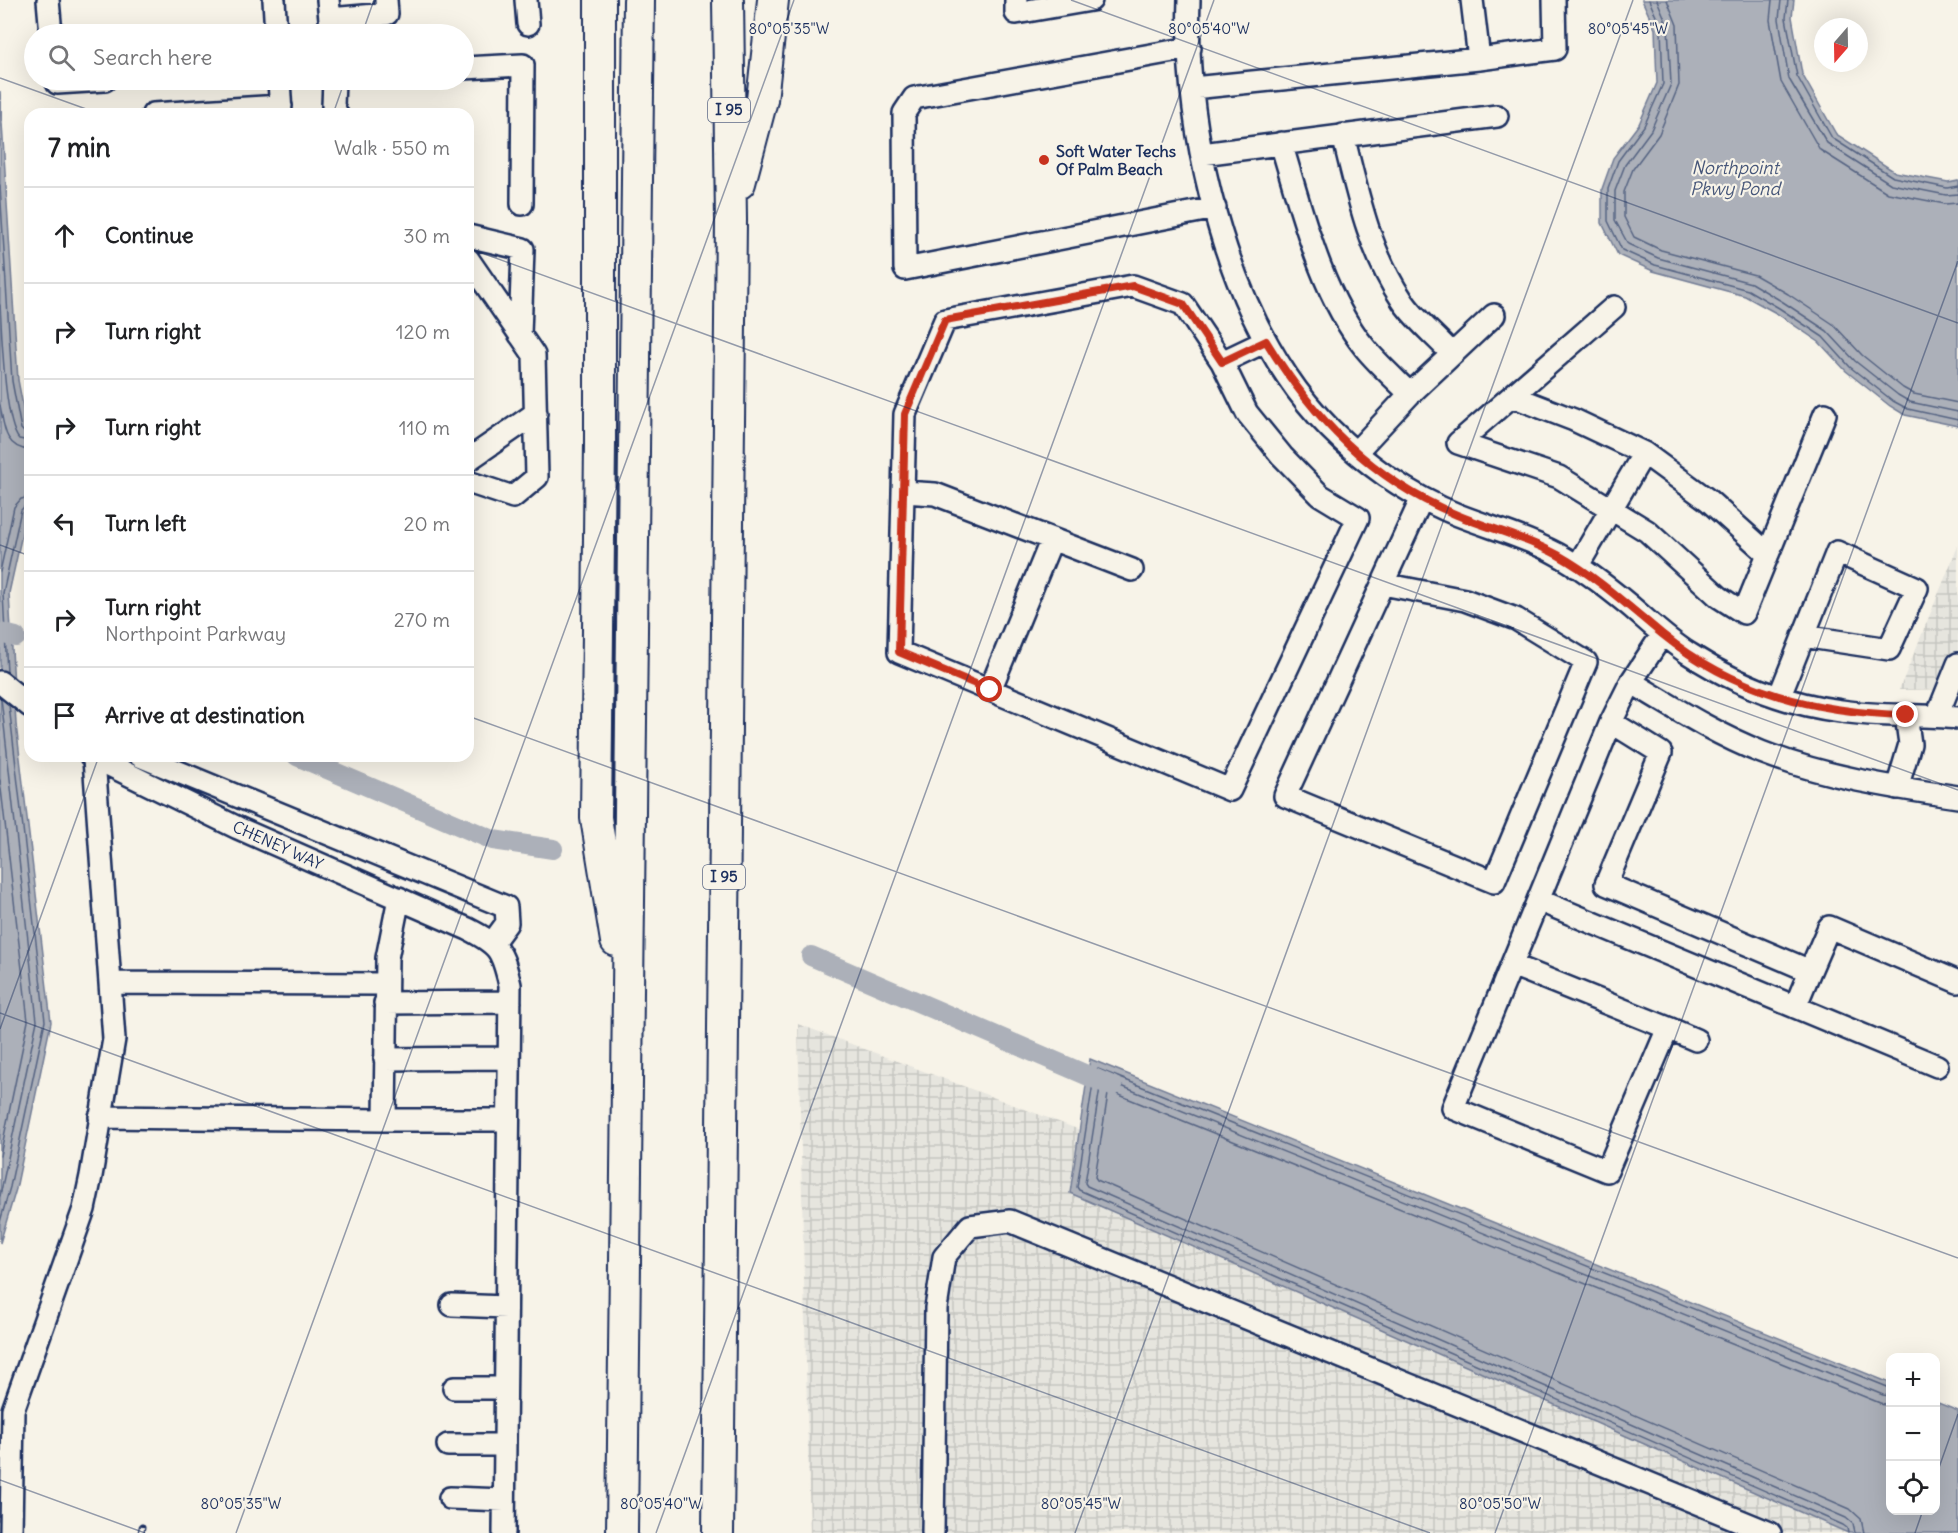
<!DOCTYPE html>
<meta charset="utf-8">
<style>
body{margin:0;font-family:Delius,sans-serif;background:#f6f6f6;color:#202124}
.controls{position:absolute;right:18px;bottom:18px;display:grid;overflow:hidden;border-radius:12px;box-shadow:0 6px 24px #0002}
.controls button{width:54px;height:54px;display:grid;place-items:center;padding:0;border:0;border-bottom:2px solid #e0e0e0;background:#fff;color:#202124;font:30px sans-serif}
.compass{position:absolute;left:1814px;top:18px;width:54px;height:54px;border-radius:50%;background:#fff;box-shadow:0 6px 24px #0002;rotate:200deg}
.stop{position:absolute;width:18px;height:18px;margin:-14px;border:4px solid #c8321e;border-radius:50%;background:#fff}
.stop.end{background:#c8321e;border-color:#fff;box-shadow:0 2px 6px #0008}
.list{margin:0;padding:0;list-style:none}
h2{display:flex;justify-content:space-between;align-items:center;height:78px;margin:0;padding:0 24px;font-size:26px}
h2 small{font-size:20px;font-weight:400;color:#757577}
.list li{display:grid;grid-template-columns:39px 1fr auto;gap:18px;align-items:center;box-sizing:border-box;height:96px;padding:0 24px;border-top:2px solid #e0e0e0}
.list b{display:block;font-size:22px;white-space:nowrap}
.list p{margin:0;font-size:20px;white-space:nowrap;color:#757577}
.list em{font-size:20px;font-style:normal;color:#757577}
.icon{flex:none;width:33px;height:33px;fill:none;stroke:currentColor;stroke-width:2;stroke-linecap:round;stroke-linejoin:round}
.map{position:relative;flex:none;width:1958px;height:1533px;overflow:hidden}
.search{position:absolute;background:#fff;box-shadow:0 6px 24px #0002;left:24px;top:24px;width:450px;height:66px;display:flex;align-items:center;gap:15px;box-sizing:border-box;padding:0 21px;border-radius:33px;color:#757577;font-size:22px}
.panel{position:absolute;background:#fff;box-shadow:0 6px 24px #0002;left:24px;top:108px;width:450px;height:654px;border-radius:18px}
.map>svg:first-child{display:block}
.industrial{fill:url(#industrial-grid)}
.water{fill:#acb0b9;stroke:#727c95;stroke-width:1.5}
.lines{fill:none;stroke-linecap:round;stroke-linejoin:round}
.shore{stroke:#556382;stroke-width:1.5}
.canal{stroke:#acb0b9;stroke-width:20}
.minor-casing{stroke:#1b2f5e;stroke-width:26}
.highway-casing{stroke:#1b2f5e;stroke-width:34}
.minor{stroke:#f7f3e8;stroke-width:21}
.highway{stroke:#f7f3e8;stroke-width:30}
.rail-casing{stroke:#1b2f5e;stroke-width:7}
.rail{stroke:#f7f3e8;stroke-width:4.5;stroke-dasharray:14;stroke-linecap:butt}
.route{stroke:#c8321e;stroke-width:8}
.ticks{fill:none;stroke:#1b2f5e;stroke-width:1.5;stroke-opacity:0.45}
.poi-dot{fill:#c8321e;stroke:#f7f3e8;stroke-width:2}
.labels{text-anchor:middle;stroke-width:4.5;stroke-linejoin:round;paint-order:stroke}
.shield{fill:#f7f3e8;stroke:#5d6a87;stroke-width:1.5}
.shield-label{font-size:15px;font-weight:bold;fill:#1b2f5e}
.poi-label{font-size:16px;font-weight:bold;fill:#1b2f5e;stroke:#f7f3e8;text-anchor:start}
.street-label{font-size:16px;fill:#1b2f5e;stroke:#f7f3e8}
.water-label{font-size:18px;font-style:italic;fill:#465679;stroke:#f7f3e8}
.ticks-label{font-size:15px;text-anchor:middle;fill:#1b2f5e;stroke:#f7f3e8;stroke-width:4.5;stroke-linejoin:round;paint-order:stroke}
</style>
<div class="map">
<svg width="1958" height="1533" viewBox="0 0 1958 1533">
<defs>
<pattern id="industrial-grid" width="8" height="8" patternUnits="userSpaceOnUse" patternTransform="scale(1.5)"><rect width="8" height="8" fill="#e6e5de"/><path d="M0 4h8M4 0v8" fill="none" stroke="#c5c5c1"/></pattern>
</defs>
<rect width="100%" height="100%" fill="#f7f3e8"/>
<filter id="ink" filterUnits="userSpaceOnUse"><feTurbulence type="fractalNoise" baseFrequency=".0167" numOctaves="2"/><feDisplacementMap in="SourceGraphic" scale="12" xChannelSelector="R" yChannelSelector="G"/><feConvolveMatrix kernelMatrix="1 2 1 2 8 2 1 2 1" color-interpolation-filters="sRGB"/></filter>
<g filter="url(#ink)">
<path class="industrial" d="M1958 546V689L1899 690Z
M798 1024 1080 1130 1071 1193 1848 1533H810Z"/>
<path class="water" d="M1642 0H1794L1792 17 1802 74 1836 134 1895 172 1948 182 1958 180V426L1905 415 1890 406 1846 371 1819 342 1776 313 1745 296 1653 271 1618 255 1602 223V189L1613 158 1639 124 1657 83 1655 29Z
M0 91 18 380 30 443V498L9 593 16 724 51 1022 16 1189 0 1243Z
M1090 1059 1890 1383V1510H1936V1402L1958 1411V1533H1848L1070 1193Z"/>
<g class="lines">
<path class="shore" d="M1649 0 1661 28 1663 84 1644 126 1618 161 1608 189V221L1622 250 1655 265 1748 290 1779 308 1823 337 1850 367 1893 401 1908 409 1958 420
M1657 0 1668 26 1671 84 1651 130 1625 165 1615 191V220L1628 244 1658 258 1751 283 1783 302 1827 331 1855 361 1898 395 1910 402 1958 412
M1667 0 1677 25 1679 85 1659 134 1633 169 1624 192V217L1634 237 1661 250 1755 275 1788 294 1833 324 1862 355 1903 388 1914 394 1958 403
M1772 0 1770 20 1781 82 1820 150 1888 193 1945 204 1958 203
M1781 0 1779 19 1789 79 1827 143 1891 184 1946 195 1958 194
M1788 0 1786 18 1797 76 1832 138 1893 177 1947 188 1958 186
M0 186 12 381 21 429 25 433 30 434
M0 305C2 331 4 422 19 439L30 441
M0 405C4 425 4 449 30 450
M0 572 14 507 21 499 30 497
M7 673 3 593 21 510 25 506 30 505
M0 780 28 1021 0 1156
M0 1196 37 1021 1 698
M0 1222 10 1187 45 1021 9 705
M1848 1533 1847 1528 1843 1525 1079 1190 1077 1187 1095 1070 1098 1069 1890 1388
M1855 1533 1853 1524 1846 1518 1087 1186 1085 1183 1101 1081 1104 1079 1883 1395 1890 1396
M1864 1533 1861 1519 1850 1509 1097 1180 1095 1177 1108 1094 1112 1092 1880 1403 1890 1405"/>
<path class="canal" d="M0 633 16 637
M297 756 493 840 553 849
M811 956 1112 1086"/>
<defs>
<path id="minor" d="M48 0 51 34
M274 0 276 34
M328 0 330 19 387 14 386 0
M526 0 528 24
M1016 0V13L1091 0
M1189 0C1184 121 1219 275 1287 376 1313 415 1348 449 1386 476 1408 491 1433 505 1458 515 1491 528 1526 537 1557 554 1583 568 1606 586 1629 605 1648 621 1666 639 1688 653 1734 683 1786 704 1841 711 1880 717 1919 714 1958 718
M1472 0 1479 59
M1190 48 914 98 904 113 905 269 1215 208
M464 68 523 65 522 204
M56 80 57 83 105 80
M279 80 281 114
M334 80 333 106 337 114
M1193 88 1479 59 1555 49 1554 0
M153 114 281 106
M1343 135C1357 192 1369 251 1402 300 1414 319 1437 337 1452 354
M1281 143C1301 209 1321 294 1365 348 1378 364 1395 379 1410 394L1494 315
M1202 154 1497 116
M468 236 523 249 520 335
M468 259 534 355 537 477 513 497 468 482
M1614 307 1458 443 1559 477 1647 531 1719 597 1744 613 1825 414
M1222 362 1247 413 1282 456 1320 495 1358 518 1230 790 899 652 905 414 945 320 1133 286 1183 304 1222 362 1266 341
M1512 396 1574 420 1644 453 1708 500 1768 554
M1356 452 1410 394
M468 460 536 413
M903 492 935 494 1132 570
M1577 567 1644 453
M1383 584 1465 600 1516 619 1586 662 1494 882 1285 796 1422 498
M0 682 30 706
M1631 682 1662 635
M990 690 1052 539
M1779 697 1837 552 1917 588 1889 649 1803 636
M1937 716 1958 664
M1611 722 1631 682C1673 707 1715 734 1761 752 1825 777 1890 787 1958 797
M91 756 238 828 468 929C499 945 502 950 510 985L504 1533
M140 756 506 907 507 923 493 942
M1897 788 1910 744 1906 715
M1538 900 1937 1066
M1512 965 1668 1028 1607 1171 1453 1108C1506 979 1558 851 1611 722L1661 753 1606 884 1810 971 1829 927 1958 982
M110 983 385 984
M385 1003 510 1002
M1795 1007 1810 971
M1668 1028 1696 1040
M385 1059 509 1058
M100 1117 385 1120 387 958 399 898
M385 1120H508
M452 1305 506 1307
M454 1388H505
M448 1445H505
M450 1498 504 1500
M11 1533 13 1410 84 1209 91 1176 114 1039 94 759 100 756
M933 1533 936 1308 944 1257 970 1226 1010 1221 1770 1533"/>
<path id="highway" d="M600 0V443L596 818 616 941
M740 183 762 100 773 0
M622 1533 639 0
M718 1533 731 220 728 0"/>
</defs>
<use href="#minor" class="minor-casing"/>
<use href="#highway" class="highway-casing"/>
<use href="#minor" class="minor"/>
<use href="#highway" class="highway"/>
<defs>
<path id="rail" d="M141 1533 142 1527"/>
</defs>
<use href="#rail" class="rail-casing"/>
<use href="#rail" class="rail"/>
</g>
</g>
<g class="lines" filter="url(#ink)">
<path class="route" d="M990 690 899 652 905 414 945 320 1133 286 1183 304 1222 362 1266 341C1313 418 1372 480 1457 515 1490 529 1526 537 1558 555 1597 577 1628 606 1662 634 1733 692 1817 713 1906 715"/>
</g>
<path class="ticks" d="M1071 0 1958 323M362 34 374 0M0 78 100 114M333 114 345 80M468 248 1958 790M0 545 30 556M468 716 1958 1258M0 1013 1430 1533M0 1029 99 756M1936 1476 1958 1414M0 1480 145 1533M236 1533 794 0M656 1533 1214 0M1075 1533 1633 0M1495 1533 1958 261M1915 1533 1923 1510"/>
<circle class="poi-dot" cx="1044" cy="160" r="6"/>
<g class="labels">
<g class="shield">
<rect x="708" y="98" width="42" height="24" rx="4.5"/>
<rect x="703" y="865" width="42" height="24" rx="4.5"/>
</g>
<g class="shield-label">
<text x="729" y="115">I 95</text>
<text x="724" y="882">I 95</text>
</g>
<g class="poi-label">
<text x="1056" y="157">Soft Water Techs<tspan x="1056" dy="18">Of Palm Beach</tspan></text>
</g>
<g class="street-label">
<text transform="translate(278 845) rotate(24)" y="6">CHENEY WAY</text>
</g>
<g class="water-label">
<text x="1735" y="174">Northpoint<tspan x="1735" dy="21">Pkwy Pond</tspan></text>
</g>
</g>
<g class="ticks-label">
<text x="789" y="34">80°05'35"W</text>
<text x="1209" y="34">80°05'40"W</text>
<text x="1628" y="34">80°05'45"W</text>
<text x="241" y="1509">80°05'35"W</text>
<text x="661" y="1509">80°05'40"W</text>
<text x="1081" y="1509">80°05'45"W</text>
<text x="1500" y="1509">80°05'50"W</text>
</g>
</svg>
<div class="controls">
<button>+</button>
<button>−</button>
<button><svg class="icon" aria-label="locate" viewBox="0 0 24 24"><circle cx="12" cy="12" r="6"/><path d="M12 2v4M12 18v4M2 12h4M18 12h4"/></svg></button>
</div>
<svg class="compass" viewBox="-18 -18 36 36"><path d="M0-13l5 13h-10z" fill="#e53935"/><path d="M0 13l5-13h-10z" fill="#757577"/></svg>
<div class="stop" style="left:990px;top:690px"></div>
<div class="stop end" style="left:1906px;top:715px"></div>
<div class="search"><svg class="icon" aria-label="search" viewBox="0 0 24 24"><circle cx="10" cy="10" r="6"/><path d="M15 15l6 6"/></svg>Search here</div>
<section class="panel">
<h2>7 min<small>Walk · 550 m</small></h2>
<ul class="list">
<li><svg class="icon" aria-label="ahead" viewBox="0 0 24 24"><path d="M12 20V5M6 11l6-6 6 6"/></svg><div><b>Continue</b></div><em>30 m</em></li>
<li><svg class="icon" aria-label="right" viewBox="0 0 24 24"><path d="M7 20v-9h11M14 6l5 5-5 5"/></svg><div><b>Turn right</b></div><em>120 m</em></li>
<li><svg class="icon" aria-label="right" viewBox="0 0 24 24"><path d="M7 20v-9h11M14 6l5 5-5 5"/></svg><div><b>Turn right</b></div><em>110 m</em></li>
<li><svg class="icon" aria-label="left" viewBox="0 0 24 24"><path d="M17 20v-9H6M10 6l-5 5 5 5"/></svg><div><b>Turn left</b></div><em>20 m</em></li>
<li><svg class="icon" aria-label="right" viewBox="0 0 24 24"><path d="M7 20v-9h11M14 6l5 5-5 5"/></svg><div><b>Turn right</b><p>Northpoint Parkway</p></div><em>270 m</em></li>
<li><svg class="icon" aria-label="arrive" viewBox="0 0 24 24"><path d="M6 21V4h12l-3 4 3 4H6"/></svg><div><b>Arrive at destination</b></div></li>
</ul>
</section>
</div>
